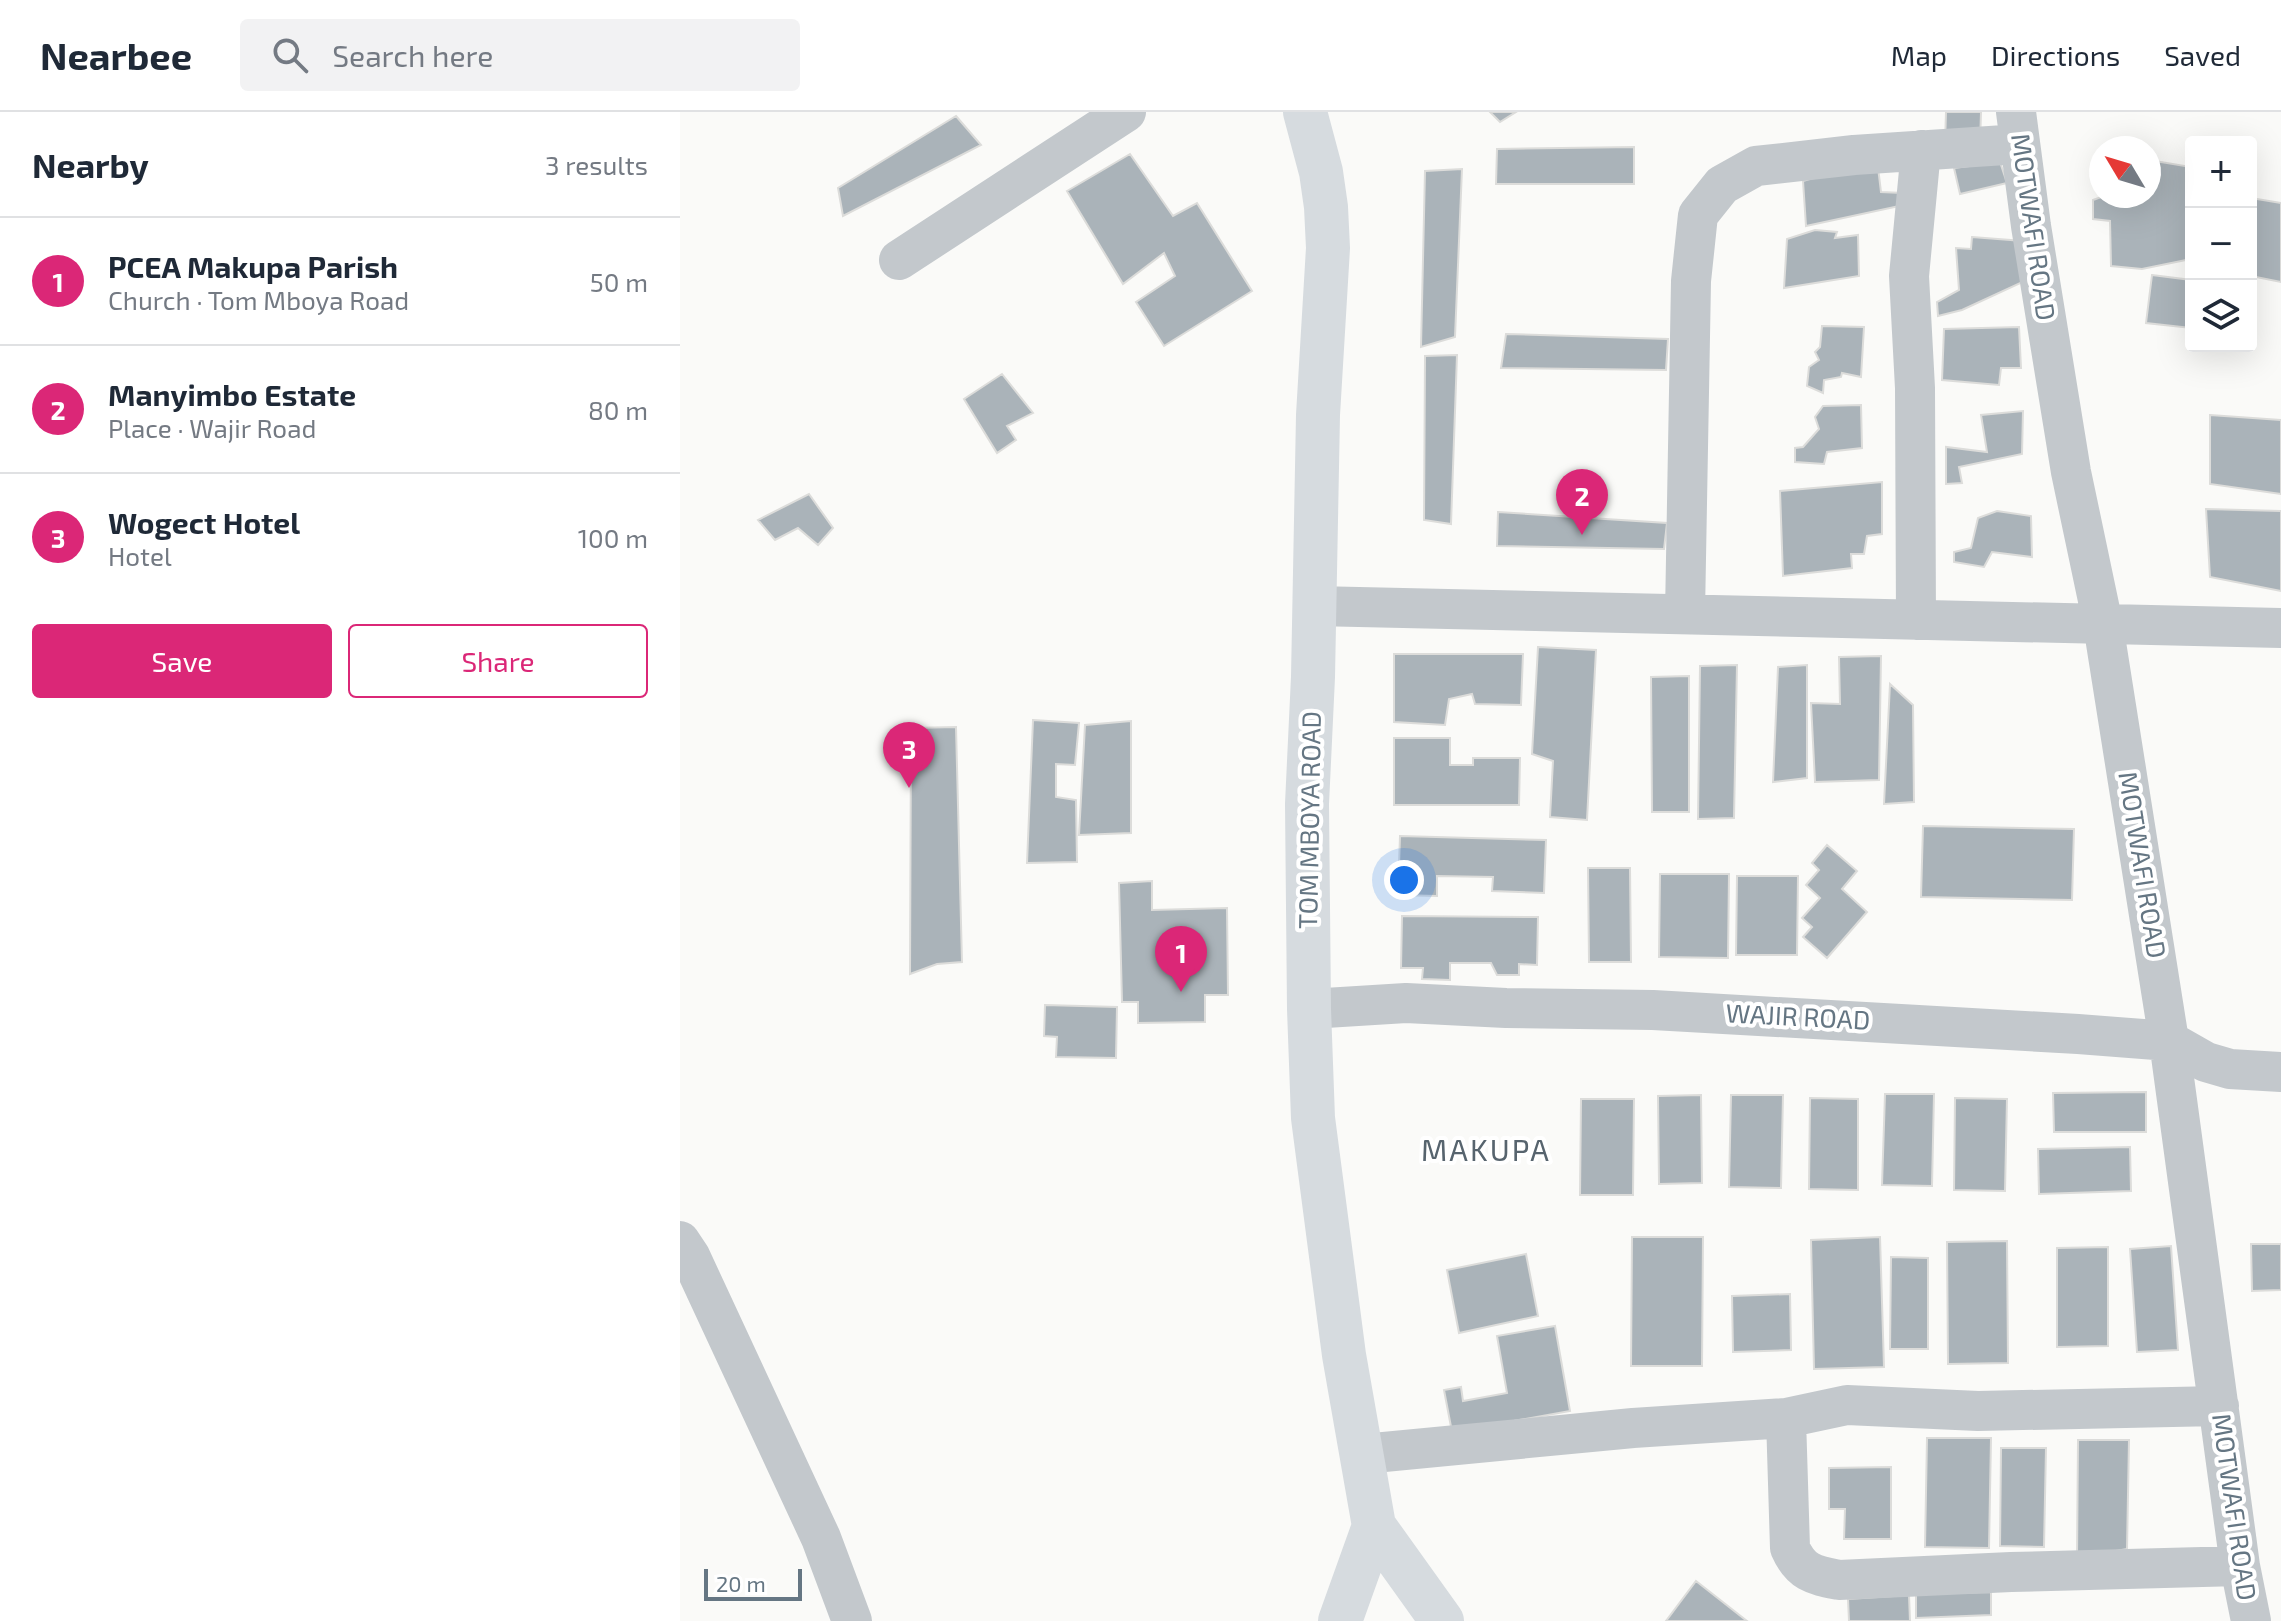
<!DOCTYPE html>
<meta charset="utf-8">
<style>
body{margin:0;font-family:"Exo 2",sans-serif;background:#f2f2f3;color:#1f2937}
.controls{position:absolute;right:24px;top:24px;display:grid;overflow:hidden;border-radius:8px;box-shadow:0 8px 32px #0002}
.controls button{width:72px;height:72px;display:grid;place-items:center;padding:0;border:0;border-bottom:2px solid #e0e1e3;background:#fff;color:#1f2937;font:40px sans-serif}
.compass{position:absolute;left:1409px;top:24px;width:72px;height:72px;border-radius:50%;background:#fff;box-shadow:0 8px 32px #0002;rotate:308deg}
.scale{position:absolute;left:24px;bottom:20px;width:98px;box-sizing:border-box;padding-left:8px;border:4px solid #657683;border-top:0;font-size:22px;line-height:28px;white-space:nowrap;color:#657683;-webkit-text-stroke:6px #fff;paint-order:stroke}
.you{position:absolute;left:724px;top:768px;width:28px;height:28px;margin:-20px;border:6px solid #fff;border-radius:50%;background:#1a73e8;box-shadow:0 0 0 12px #1a73e833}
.badge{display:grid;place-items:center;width:52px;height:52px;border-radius:50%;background:#db2777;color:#fff;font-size:26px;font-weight:700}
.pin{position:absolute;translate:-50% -66px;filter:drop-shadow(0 2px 4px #0008)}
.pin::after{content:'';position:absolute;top:42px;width:28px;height:24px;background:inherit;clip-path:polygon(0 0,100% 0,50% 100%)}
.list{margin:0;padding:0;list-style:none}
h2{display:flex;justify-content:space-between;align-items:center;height:104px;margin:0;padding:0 32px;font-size:34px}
h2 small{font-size:26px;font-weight:400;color:#747a83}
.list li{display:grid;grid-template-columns:52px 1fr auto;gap:24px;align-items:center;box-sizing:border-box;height:128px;padding:0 32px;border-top:2px solid #e0e1e3}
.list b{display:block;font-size:30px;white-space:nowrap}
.list p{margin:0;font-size:26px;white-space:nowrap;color:#747a83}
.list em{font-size:26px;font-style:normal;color:#747a83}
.actions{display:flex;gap:16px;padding:24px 32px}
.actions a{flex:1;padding:18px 0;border:2px solid #db2777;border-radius:8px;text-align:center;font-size:28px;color:#db2777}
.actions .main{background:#db2777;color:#fff}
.icon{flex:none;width:44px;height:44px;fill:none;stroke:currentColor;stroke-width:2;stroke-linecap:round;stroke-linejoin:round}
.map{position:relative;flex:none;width:1601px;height:1509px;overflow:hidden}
header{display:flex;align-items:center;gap:48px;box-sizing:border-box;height:112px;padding:0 40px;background:#fff;border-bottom:2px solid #e0e1e3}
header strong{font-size:38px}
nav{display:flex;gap:44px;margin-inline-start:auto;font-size:28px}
.search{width:560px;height:72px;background:#f2f2f3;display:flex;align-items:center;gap:20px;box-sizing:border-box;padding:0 28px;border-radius:8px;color:#747a83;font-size:30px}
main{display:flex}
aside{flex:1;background:#fff}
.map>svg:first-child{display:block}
.building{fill:#aab3b9;stroke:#dcdcda;stroke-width:2}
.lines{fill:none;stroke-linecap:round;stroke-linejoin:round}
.minor{stroke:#c3c8cc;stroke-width:40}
.major{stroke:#d6dbdf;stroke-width:44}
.labels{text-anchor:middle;stroke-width:8;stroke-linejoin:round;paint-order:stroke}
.street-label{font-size:26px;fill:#657683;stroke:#fff}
.quarter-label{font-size:30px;letter-spacing:2px;fill:#57646e;stroke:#fff}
</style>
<header>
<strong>Nearbee</strong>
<div class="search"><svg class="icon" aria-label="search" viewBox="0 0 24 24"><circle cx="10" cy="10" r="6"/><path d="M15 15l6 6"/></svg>Search here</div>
<nav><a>Map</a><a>Directions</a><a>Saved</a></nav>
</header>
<main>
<aside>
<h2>Nearby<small>3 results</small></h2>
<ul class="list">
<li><span class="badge">1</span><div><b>PCEA Makupa Parish</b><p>Church · Tom Mboya Road</p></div><em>50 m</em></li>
<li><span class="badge">2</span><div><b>Manyimbo Estate</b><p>Place · Wajir Road</p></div><em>80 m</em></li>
<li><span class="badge">3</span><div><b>Wogect Hotel</b><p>Hotel</p></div><em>100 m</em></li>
</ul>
<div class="actions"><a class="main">Save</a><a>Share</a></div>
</aside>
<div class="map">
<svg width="1601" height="1509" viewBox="0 0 1601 1509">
<rect width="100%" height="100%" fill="#fafaf8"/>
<path class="building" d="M810 0H836L820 10Z
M1266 0H1301L1300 32H1265Z
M276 4 301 33 163 104 158 76Z
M954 35V72H816L817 37Z
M450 42 493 104 517 91 572 179 484 234 456 190 495 164 484 141 443 172 387 79Z
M1197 47 1201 80 1223 81 1224 93 1126 114 1123 69Z
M1469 48 1511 55V147L1462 157 1431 154 1430 109 1413 107V88L1424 84H1469Z
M1320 50 1327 71 1280 82 1274 56Z
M782 57 775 225 741 235 745 59Z
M1571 86 1601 91V170L1571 164Z
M1135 118 1157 120 1155 126 1178 123 1179 164 1104 176 1107 127Z
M1292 125 1343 129 1347 168 1282 198 1258 204 1257 190 1279 178 1276 136 1291 137Z
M1472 163 1511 168V216L1466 211Z
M1142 214 1184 215 1181 265 1162 261 1161 265 1144 268 1143 281 1127 274 1129 255 1139 248 1135 240 1140 235Z
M1339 215 1341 256H1321L1319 273 1262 268 1264 217Z
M826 222 988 227 986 258 821 256Z
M777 243 771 412 744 408 745 244Z
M322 262 353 301 327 314 336 328 317 341 284 287Z
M1181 293 1182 336 1147 340 1144 352 1115 350V336L1123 335 1139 317 1135 305 1143 294Z
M1343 299 1342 342 1279 355 1282 371 1266 372V335L1307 340 1301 303Z
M1530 303 1601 308V382L1530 372Z
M1202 370V422L1187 424 1184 442H1171L1172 456 1103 464 1100 379Z
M129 382 153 416 138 433 118 416 95 428 78 408Z
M1526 397 1601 399V479L1530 465Z
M1317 399 1351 404 1352 445 1312 440 1304 455 1274 450V440L1291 436 1298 406Z
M818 400 987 411 984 437 817 434Z
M858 535 916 538 907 708 870 705 873 649 852 642Z
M714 542H843L841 593 795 592 792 582 769 587 765 613 714 610Z
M1201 544 1199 668 1135 670 1131 591 1160 592 1159 545Z
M1057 553 1054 706 1018 707 1020 554Z
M1127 553V666L1093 670 1098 555Z
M1009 564V700H972L971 565Z
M1210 572 1233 593 1234 690 1204 692Z
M353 608 399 611 395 653 376 652V685L396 688 397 750 347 751Z
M451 609V721L399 723 405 613Z
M276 615 282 850 257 852 230 862 231 616Z
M714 626H770V653H793V646H840L839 693H714Z
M1243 714 1394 717 1392 788 1241 785Z
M720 724 866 728 864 781 812 779 813 765 757 764V784L718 783Z
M1147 733 1177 759 1162 777 1187 800 1147 846 1123 825 1132 815 1122 806 1140 786 1126 773 1139 758 1132 751Z
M908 756H950L951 850H909Z
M980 762H1049L1048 846 979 845Z
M1057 764H1118L1117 843H1056Z
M472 769V798L547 796 548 883H525V910L458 911V890H442L439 771Z
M722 804 858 805 857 853 839 852V863H817L811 851H770V868L742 867 743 856H721Z
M365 893 437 895 436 946 376 945 377 925 364 924Z
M1466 980V1020H1374L1373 981Z
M1205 982H1254L1252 1074 1202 1073Z
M1021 983 1022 1071 979 1072 978 984Z
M1051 983H1103L1101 1076 1049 1075Z
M1130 986 1178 987V1078L1129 1077Z
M1275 986 1327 987 1325 1079 1274 1078Z
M901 987H954L953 1083H900Z
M1450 1035 1451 1079 1359 1082 1358 1037Z
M952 1125H1023L1022 1254H951Z
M1200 1125 1204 1255 1134 1257 1131 1128Z
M1327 1129 1328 1251 1268 1252 1267 1130Z
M1571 1132H1601V1178L1572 1179Z
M1491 1134 1498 1238 1457 1240 1450 1137Z
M1428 1135V1234L1377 1235V1136Z
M846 1142 858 1204 779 1221 767 1158Z
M1211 1145 1248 1146V1237H1210Z
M1110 1182 1111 1238 1053 1240 1052 1184Z
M875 1214 890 1299 772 1320 764 1278 781 1275 783 1289 827 1281 817 1224Z
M1247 1326H1311L1309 1436 1245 1435Z
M1398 1328H1449L1447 1437 1397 1446Z
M1321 1336H1366L1364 1435 1320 1434Z
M1211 1355V1427H1164L1165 1397H1149V1356Z
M1016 1469 1067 1509H986Z
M1311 1480V1503L1236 1506V1482Z
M1229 1483 1230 1509H1169L1168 1487Z"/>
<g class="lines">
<path class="minor" d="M1336 0 1351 114 1391 360 1423 512 1489 929 1560 1454 1571 1509
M219 148 446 0
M634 494 1601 516
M1005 502 1011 169 1018 103 1042 73 1076 54 1174 43 1340 32
M1236 508 1235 276 1229 164 1241 38
M629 897 726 891 826 896 973 898 1398 922 1489 929 1526 950 1550 957 1601 960
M0 1129 10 1144 141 1426 172 1509
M1106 1306 1110 1436C1121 1461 1134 1463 1159 1468L1331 1460 1560 1454
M683 1342 953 1316 1106 1306 1167 1293 1298 1299 1539 1294"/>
<path class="major" d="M625 0 641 60 646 95 648 136 638 303 633 565 627 692 629 897 633 1006 664 1243 694 1414 762 1509
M660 1509 694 1414"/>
</g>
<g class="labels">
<g class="street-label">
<text transform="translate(1353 115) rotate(82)" y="9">MOTWAFI ROAD</text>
<text transform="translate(630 708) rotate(-89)" y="9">TOM MBOYA ROAD</text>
<text transform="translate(1462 753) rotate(81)" y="9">MOTWAFI ROAD</text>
<text transform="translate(1118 905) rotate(3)" y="9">WAJIR ROAD</text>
<text transform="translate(1554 1395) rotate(82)" y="9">MOTWAFI ROAD</text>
</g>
<g class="quarter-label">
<text x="806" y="1049">MAKUPA</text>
</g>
</g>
</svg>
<div class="controls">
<button>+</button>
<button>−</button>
<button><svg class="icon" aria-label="layers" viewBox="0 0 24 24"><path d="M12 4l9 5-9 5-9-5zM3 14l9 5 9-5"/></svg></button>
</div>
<svg class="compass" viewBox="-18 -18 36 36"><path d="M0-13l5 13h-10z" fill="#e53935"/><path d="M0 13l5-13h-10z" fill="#747a83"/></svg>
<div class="scale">20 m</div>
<div class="you"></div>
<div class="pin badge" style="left:501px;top:880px">1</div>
<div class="pin badge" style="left:902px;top:423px">2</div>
<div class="pin badge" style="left:229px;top:676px">3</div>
</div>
</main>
